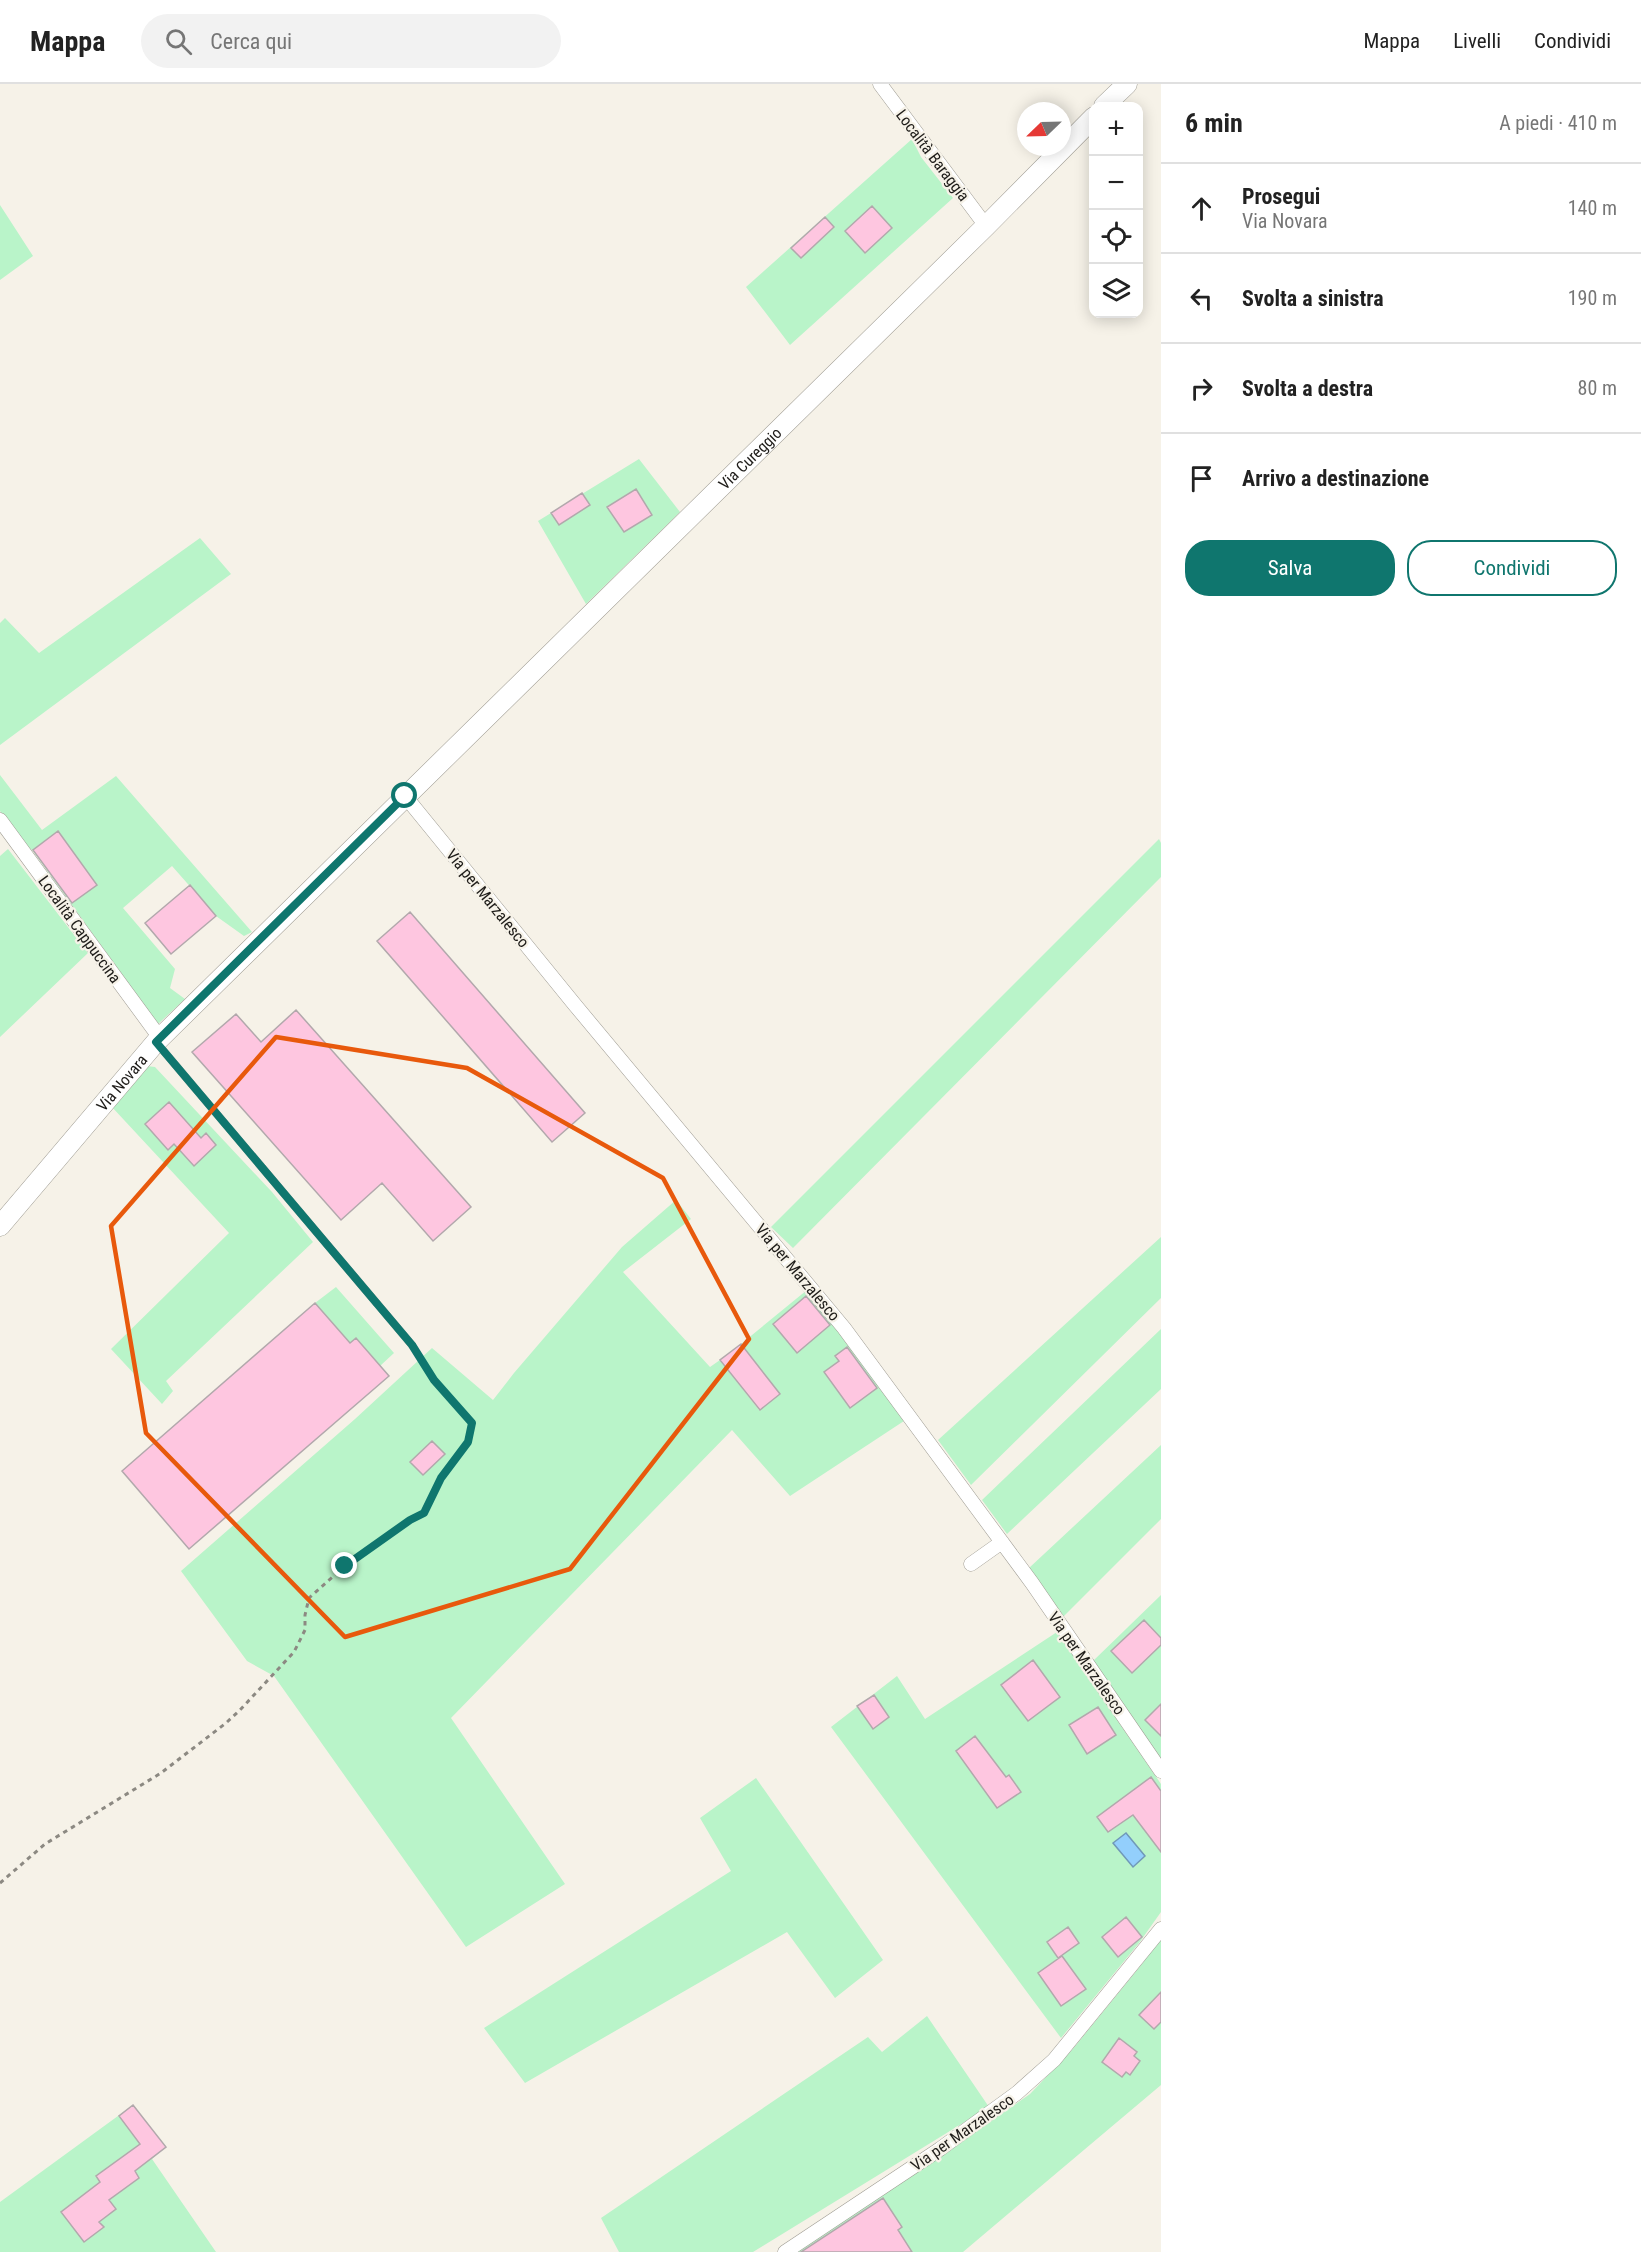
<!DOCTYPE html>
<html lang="it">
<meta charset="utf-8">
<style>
body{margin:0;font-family:"Roboto Condensed",sans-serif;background:#f2f2f2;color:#222}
.controls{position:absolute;right:18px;top:18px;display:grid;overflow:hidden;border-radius:12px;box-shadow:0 3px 15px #0003}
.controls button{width:54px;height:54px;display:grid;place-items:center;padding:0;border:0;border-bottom:2px solid #e0e0e0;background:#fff;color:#222;font:30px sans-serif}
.compass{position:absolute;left:1017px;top:18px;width:54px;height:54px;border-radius:50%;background:#fff;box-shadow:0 3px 15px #0003;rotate:247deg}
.stop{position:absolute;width:18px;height:18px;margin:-14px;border:4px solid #0f766e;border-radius:50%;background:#fff}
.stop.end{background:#0f766e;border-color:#fff;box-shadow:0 2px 6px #0008}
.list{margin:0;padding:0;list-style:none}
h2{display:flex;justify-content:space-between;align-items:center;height:78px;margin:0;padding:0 24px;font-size:26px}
h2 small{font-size:20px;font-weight:400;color:#767676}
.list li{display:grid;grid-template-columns:39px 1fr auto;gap:18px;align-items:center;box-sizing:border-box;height:90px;padding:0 24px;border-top:2px solid #e0e0e0}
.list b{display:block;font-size:22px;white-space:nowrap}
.list p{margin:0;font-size:20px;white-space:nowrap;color:#767676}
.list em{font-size:20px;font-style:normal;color:#767676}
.actions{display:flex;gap:12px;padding:18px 24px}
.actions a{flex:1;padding:14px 0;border:2px solid #0f766e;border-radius:24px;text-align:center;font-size:21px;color:#0f766e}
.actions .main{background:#0f766e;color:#fff}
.icon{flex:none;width:33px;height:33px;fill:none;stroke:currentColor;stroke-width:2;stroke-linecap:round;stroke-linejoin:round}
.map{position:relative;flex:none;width:1161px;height:2168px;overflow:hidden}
header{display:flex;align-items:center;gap:36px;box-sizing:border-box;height:84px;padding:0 30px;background:#fff;border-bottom:2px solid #e0e0e0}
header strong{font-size:28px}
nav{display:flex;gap:33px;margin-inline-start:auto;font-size:21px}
.search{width:420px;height:54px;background:#f2f2f2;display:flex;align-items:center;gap:15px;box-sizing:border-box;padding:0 21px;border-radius:33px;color:#767676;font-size:22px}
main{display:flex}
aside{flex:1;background:#fff}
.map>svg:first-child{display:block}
.green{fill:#b9f4c9}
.water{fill:#93cffc;stroke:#7099b8;stroke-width:1.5}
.building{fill:#fec6e0;stroke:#b2a8ac;stroke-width:1.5}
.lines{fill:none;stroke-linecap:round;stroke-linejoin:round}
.lane-casing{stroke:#9e9b92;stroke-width:8}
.street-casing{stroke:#9e9b92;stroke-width:15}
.secondary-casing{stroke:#9e9b92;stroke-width:21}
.path{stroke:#8c8982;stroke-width:3;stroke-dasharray:4.5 4.5;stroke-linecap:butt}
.lane{stroke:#fff;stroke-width:7}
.street{stroke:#fff;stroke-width:14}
.secondary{stroke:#fff;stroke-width:20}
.route{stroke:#0f766e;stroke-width:8}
.marked{fill:none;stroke:#e8590c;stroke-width:4.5;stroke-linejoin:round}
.labels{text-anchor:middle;stroke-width:4.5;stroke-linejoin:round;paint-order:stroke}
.street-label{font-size:16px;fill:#1e1c19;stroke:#f6f2e8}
</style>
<header>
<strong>Mappa</strong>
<div class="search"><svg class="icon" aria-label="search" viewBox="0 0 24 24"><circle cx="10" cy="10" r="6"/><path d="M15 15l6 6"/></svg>Cerca qui</div>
<nav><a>Mappa</a><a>Livelli</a><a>Condividi</a></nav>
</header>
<main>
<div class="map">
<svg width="1161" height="2168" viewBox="0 0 1161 2168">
<rect width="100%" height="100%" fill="#f6f2e8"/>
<path class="green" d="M912 55 921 73 953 114 790 261 746 203Z
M0 121 33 172 0 196Z
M639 375 680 428 586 520 538 437Z
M200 454 231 490 0 661V539L5 534 39 569Z
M0 691 42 746 116 692 252 848 244 852 216 832 172 782 123 824 175 885 170 904 185 915 158 940 32 766 25 762 0 727Z
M1159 755 1161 759V793L793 1164 771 1143Z
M8 765 88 869 0 953V772Z
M147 982 155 983 272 1108 313 1158 166 1297 173 1307 162 1320 111 1265 229 1149 111 1022Z
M676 1116 691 1135 623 1188 710 1283 720 1276 759 1326 780 1310 741 1260 807 1206 907 1335 790 1412 732 1346 451 1634 565 1800 466 1863 274 1592 247 1577 181 1487 355 1335 432 1264 493 1316 514 1289 622 1163Z
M1161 1153V1214L971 1401 938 1356Z
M336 1203 394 1269 380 1282 356 1254 350 1259 315 1219Z
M1161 1245V1305L1007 1450 982 1416Z
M1161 1361V1435L1063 1533 1029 1484Z
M1161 1511V1675L1093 1577Z
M1057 1548 1161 1700V1828L1139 1859 1061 1954 831 1643 897 1592 925 1635Z
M756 1694 883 1876 835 1914 787 1848 525 1999 484 1944 731 1787 700 1734Z
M1161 1853V2001L963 2168H795L947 2068 1030 2010 1072 1966 1142 1880Z
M927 1932 989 2023 753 2168H619L601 2134 868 1953 882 1968Z
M133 2021 166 2063 152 2075 216 2168H0V2118Z"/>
<path class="water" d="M1126 1749 1145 1772 1133 1783 1113 1759Z"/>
<path class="building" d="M872 122 892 144 865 169 845 147Z
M825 133 834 143 801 174 791 164Z
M636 405 652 431 624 448 607 423Z
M582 409 590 421 559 441 551 429Z
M58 747 97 801 72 819 33 766Z
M190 801 216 832 171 870 145 839Z
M410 828 585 1029 552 1058 377 857Z
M296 926 471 1123 433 1157 382 1099 341 1136 192 968 236 930 261 958Z
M169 1018 201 1054 206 1049 216 1061 194 1082 174 1060 168 1066 145 1040Z
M806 1212 830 1241 797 1269 773 1240Z
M315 1219 350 1259 356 1254 389 1292 189 1465 122 1387Z
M741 1260 780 1310 760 1326 720 1276Z
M847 1263 877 1304 850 1324 824 1288 839 1277 835 1272Z
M432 1357 445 1370 423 1391 410 1378Z
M1144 1536 1161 1554V1561L1132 1589 1111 1567Z
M1033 1576 1060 1613 1028 1637 1001 1601Z
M874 1611 889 1633 873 1645 857 1622Z
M1161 1620V1652L1145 1636Z
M1098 1623 1116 1651 1087 1670 1069 1641Z
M975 1652 1006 1693 1009 1691 1021 1708 997 1724 956 1667Z
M1151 1693 1161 1707V1768L1133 1731 1108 1748 1097 1733Z
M1126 1833 1142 1853 1118 1873 1102 1853Z
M1068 1843 1079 1859 1058 1874 1047 1858Z
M1062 1872 1086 1905 1061 1922 1038 1889Z
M1161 1908V1938L1154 1945 1139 1931Z
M1119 1954 1137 1968 1134 1972 1140 1977 1130 1991 1126 1988 1122 1993 1102 1978Z
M133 2021 166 2063 135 2087 139 2094 109 2116 116 2125 99 2138 104 2143 84 2158 61 2128 100 2098 96 2092 140 2060 119 2032Z
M883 2114 902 2143 898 2146 912 2168H801Z"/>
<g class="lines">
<defs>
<path id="lane" d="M156 958 412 1261"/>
<path id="street" d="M880 0 986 142
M405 712 575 921 844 1244 1032 1499 1161 1687
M0 736 160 954
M971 1480 1002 1458
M785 2168 940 2065 1017 2009 1054 1976 1161 1845"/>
<g id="secondary">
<path d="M1104 22 1127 0"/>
<path id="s1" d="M0 1142 156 958 986 142 1094 33"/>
</g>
</defs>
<use href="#lane" class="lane-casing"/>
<use href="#street" class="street-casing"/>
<use href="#secondary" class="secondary-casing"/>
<path class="path" d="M0 1799 45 1760 161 1689 226 1639 240 1626 294 1568 305 1546V1531L309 1514 345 1482 410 1436 424 1429 441 1394 468 1358 472 1339 434 1296 418 1271"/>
<use href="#lane" class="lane"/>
<use href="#street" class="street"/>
<use href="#secondary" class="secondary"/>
</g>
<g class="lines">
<path class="route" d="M345 1482 410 1436 424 1429 441 1394 468 1358 472 1339 434 1296 412 1261 156 958 405 712"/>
</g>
<path class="marked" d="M276 953 467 984 663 1094 749 1255 570 1485 345 1553 146 1349 111 1142Z"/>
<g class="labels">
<g class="street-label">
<text transform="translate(933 71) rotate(53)" y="6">Località Baraggia</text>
<text dy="6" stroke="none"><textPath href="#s1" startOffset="1074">Via Cureggio</textPath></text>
<text transform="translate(488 814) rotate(51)" y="6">Via per Marzalesco</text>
<text transform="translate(80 845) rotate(54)" y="6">Località Cappuccina</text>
<text dy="6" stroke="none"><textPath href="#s1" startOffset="188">Via Novara</textPath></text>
<text transform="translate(798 1188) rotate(50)" y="6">Via per Marzalesco</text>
<text transform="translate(1087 1579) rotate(55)" y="6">Via per Marzalesco</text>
<text transform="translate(962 2048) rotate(-35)" y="6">Via per Marzalesco</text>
</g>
</g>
</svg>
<div class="controls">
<button>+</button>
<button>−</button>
<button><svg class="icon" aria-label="locate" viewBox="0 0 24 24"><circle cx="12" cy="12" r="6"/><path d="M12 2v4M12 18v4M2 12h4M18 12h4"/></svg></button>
<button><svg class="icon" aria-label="layers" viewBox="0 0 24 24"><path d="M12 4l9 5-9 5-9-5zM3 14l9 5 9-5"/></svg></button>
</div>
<svg class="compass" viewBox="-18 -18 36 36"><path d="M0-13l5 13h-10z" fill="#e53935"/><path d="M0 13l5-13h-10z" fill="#767676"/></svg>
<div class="stop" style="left:405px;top:712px"></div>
<div class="stop end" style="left:345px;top:1482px"></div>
</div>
<aside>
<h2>6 min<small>A piedi · 410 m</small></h2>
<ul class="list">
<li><svg class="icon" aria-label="ahead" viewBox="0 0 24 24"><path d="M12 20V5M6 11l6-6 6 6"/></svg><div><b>Prosegui</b><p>Via Novara</p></div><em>140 m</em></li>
<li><svg class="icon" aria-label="left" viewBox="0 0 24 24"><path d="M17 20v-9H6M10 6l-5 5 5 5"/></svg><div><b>Svolta a sinistra</b></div><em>190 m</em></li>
<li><svg class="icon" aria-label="right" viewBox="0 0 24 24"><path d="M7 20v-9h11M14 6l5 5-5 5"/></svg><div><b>Svolta a destra</b></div><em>80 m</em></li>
<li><svg class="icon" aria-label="arrive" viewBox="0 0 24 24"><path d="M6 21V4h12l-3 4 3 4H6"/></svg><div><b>Arrivo a destinazione</b></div></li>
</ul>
<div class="actions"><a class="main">Salva</a><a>Condividi</a></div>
</aside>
</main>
